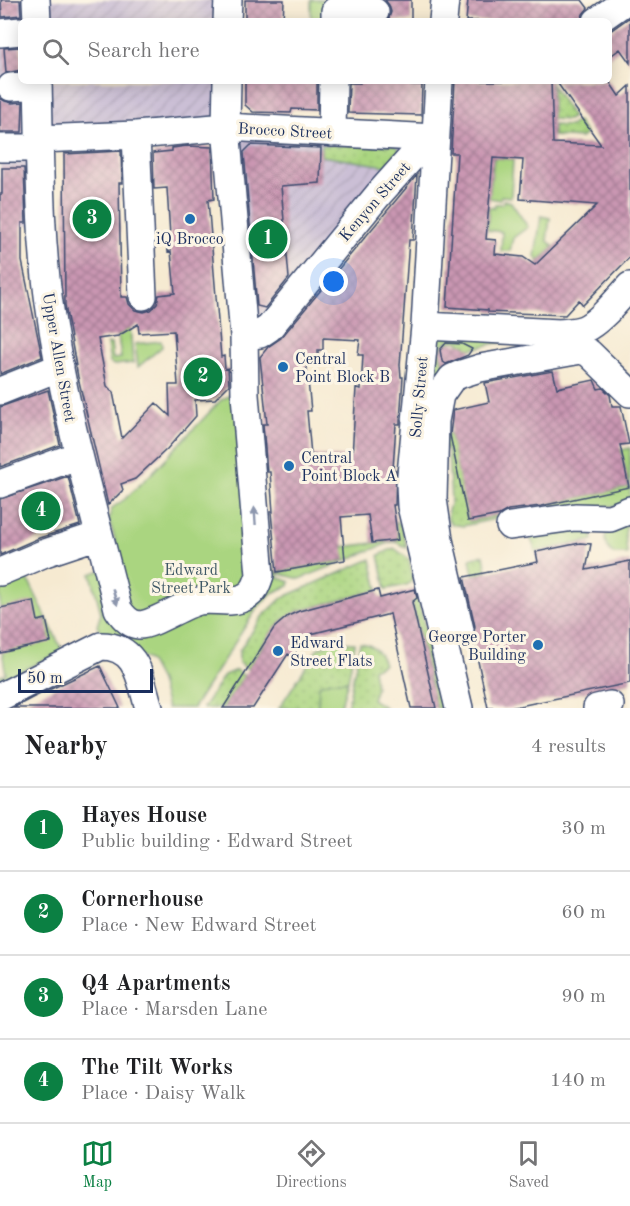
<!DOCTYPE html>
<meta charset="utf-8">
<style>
body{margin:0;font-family:"Old Standard TT",serif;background:#f2f2f2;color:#202124}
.scale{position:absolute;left:18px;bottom:15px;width:135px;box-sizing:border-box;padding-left:6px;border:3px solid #1b2f5e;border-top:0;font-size:16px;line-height:21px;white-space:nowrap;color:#1b2f5e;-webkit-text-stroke:4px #fcf5e5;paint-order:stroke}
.you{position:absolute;left:334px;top:282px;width:21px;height:21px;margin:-15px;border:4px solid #fff;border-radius:50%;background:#1a73e8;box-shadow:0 0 0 9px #1a73e833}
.badge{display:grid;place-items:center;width:39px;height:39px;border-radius:50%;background:#0b8043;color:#fff;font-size:20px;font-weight:700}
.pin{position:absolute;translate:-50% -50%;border:3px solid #fff;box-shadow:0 2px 6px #0006}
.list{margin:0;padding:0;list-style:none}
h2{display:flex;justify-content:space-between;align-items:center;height:78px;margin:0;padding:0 24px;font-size:26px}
h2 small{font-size:20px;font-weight:400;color:#757577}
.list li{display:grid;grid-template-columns:39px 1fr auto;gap:18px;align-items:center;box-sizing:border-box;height:84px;padding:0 24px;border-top:2px solid #e0e0e0}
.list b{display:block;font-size:22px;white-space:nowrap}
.list p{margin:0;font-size:20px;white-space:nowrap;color:#757577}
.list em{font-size:20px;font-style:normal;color:#757577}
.icon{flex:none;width:33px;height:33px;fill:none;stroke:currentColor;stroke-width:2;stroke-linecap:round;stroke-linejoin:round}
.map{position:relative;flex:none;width:630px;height:708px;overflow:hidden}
.search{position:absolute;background:#fff;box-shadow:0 3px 15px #0003;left:18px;right:18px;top:18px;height:66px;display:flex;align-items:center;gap:15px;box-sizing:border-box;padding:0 21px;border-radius:9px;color:#757577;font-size:22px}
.sheet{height:414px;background:#fff}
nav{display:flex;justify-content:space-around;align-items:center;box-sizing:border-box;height:84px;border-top:2px solid #e0e0e0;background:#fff;font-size:16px;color:#757577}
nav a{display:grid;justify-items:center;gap:3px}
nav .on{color:#0b8043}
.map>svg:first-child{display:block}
.industrial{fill:url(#industrial-furrows)}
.grass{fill:url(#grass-dots);stroke:#62826f;stroke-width:1.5}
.green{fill:#aad580;stroke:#62826f;stroke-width:1.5}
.building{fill:url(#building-cross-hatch);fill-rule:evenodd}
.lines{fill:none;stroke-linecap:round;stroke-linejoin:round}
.minor-casing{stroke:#3c4b6f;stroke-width:30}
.minor{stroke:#fff;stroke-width:27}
.oneway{fill:#8d97ae}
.poi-dot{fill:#1f6fb2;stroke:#fcf5e5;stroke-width:2}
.labels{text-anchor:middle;stroke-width:6;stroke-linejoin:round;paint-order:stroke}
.street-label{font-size:16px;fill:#1b2f5e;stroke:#fcf5e5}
.poi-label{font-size:16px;fill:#1b2f5e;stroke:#fcf5e5;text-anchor:start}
.park-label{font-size:16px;fill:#3f5866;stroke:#fcf5e5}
</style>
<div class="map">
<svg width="630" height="708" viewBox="0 0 630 708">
<defs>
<pattern id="industrial-furrows" width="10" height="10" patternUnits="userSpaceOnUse" patternTransform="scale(1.5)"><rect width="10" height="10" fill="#cbbfd5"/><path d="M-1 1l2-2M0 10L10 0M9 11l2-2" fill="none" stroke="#aea4b9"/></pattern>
<pattern id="grass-dots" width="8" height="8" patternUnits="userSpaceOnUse" patternTransform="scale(1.5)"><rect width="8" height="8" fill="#aad580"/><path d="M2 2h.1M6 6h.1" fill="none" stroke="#92b771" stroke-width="1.8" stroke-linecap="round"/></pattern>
<pattern id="building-cross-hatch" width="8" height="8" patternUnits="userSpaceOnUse" patternTransform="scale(1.5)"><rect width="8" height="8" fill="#ca97b2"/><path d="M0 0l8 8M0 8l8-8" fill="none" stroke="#a37c94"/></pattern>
</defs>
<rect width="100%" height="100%" fill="#fcf5e5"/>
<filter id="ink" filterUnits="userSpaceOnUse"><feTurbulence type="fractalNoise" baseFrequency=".0167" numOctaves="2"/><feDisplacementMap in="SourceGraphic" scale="12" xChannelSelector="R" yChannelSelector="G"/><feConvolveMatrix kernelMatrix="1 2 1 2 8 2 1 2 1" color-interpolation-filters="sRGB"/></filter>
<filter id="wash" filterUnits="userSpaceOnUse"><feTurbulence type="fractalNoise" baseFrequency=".008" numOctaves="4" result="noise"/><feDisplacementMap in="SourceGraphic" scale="24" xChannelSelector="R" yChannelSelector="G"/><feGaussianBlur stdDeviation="1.35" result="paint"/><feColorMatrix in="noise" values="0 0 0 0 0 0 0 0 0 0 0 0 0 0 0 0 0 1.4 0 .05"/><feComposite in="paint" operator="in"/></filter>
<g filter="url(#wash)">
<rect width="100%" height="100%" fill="#f6ead1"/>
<path class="industrial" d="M0 0H228L227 21H21V81H227L226 126 429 138 249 336 226 127 40 139 42 226 0 225Z"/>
<path class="grass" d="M552 85 573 117 568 120 552 119Z
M577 121 586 134 581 138 553 136V125L570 126Z
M321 145H395L400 150 386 166 321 156Z
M434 331 576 336 525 353 526 341 496 343 467 350 466 346 456 341 446 342 440 350 442 361 451 367 432 393Z
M450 433 469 521 530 508 531 511 463 526 452 524 448 520V511L451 501 448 452 440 441 441 435Z
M394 548 409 559 413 580 407 585 386 589 379 555Z
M484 555 487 572 473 575 470 559Z
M371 559 378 590 299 611C274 620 262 647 248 669L239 663V651L262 617 282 598Z
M334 642 355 643 348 681H331L319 685 318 708H279L318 648Z
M360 643C374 644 380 653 384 664L373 669 376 688 372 699 386 708H347Z
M236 670 244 676 223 708H203L224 675Z"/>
<path class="green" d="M311 0H379L327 21H311Z
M494 158 513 159 511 197 501 196 500 200 489 198Z
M504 200 511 202 528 227 513 238 510 251H501L502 232 487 230 489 207 494 208 495 204H503Z
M541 216 550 218 547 240 554 247 539 261 535 257Z
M130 326 133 363 114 365 110 363 107 344H111L113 359 121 358 118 336Z
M161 341 162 347 138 367 135 344Z
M245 387 258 555 277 572 344 560 343 547 398 540 395 521 401 524 407 548 396 542H391L300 579 277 573 278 577 290 582 289 586 272 593 257 608 193 708H167L160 681 149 660 104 638 97 626 101 613 91 574 122 562 109 520 112 508 125 499 152 473 221 400Z
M630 448V504L550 512 548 504 629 487 621 450Z
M627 524 625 533 627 554H614C606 548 602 539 608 530Z
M587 529 592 535 593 540 536 552 530 537 533 534Z
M25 573 63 652 0 680V676L6 674 2 652 46 619 38 621 0 608V585Z
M417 595 443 708H436L412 602Z
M331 681H348L340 708H318L319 685Z"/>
<g id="blocks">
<path class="building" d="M1 0H20L21 15 2 17Z
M245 0H284L283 21H245Z
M385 0H411V21H388L391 12 389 5Z
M468 0H582L588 8 583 14 581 21H466Z
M630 17V63L620 49 609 57V32Z
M21 47V70L6 73 4 48Z
M245 81H317V110L292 109 291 113 253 112 245 105Z
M360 81H401V84L422 85 421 115 348 113 349 83H360Z
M455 81H551L553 143 601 145 556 81H609L619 96 630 86V257L583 305 579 300 565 315 488 312V310L447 307 457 153H451ZM493 158 523 160 520 199 597 205 535 265 523 257 495 254 496 240 486 239Z
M0 98 5 101 12 103 23 102 22 132H0Z
M251 145 321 148 320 183 281 186 289 278 265 308 257 306 244 152Z
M187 146 212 147 214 199 208 200 221 357 224 356 225 369 228 368 229 385 215 399 195 400 196 416 167 449 135 479 121 484 123 490 108 505 78 377 65 305 64 154 121 151 122 183H119L121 297H127L129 304 135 310 144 312 151 310 157 304 159 295 175 293 171 251 168 252 167 243 166 236H170L167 188 154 189 153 153 172 151V148ZM138 324 139 333 174 331 178 385H169L170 416 156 403 122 438 113 392 107 386 98 339 118 336Z
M2 168H24L26 223H22V261L42 357 0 374V194H2Z
M417 175 413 240H409L400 365 401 377H403L400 421V424H396L393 469 396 470 395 505H393L398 540 372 543 368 515 341 517 345 560 277 572 271 512H273L270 472H267L263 424H267L260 357 268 347 281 338ZM323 338 360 340 358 355H363L361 389 356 388 352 457 311 455 307 411H311L306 361H313V356H318V350H323Z
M446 343 462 344 472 349 468 355 446 364 442 361 440 350Z
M553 371 557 388 594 380 598 389 603 388 610 395 612 406H621L629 444 620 445 629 487 541 506 508 510 499 515 468 521 450 435 453 410 489 402 485 383Z
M48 390 60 445 0 467V407Z
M68 476 80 525 39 538 0 555V499Z
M580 543 591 544 586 570 630 561V683L510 708H488L473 638 475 626 464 577 538 562 536 552Z
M415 589 417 598 412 602 436 708H411L390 614 307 635 293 657 288 654 253 708H223L274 628 288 616 299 611 378 590 380 598Z
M34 601 38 621 46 619 51 642 0 653V608Z
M100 666 120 708H13L34 697Z"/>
</g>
</g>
<g filter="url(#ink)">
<use href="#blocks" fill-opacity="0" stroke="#3c4b6f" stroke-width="1.5"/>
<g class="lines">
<defs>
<path id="minor" d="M36 0 37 21
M227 21 228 0
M335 21V11L375 12
M443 21 445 0
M597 21 627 0
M0 33 21 31
M38 81C40 155 39 230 49 303 63 407 93 507 118 609 123 617 129 624 139 625 153 625 182 605 199 601 214 598 231 605 245 597 255 592 257 584 260 575L245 395 244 336 226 127 227 81
M439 81 425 326 410 485 411 506 459 708
M11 87 38 85
M332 133 333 81
M136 135 143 296
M39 139 136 135 226 127 435 138
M0 148H40
M425 326 560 333C568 332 576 332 584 329 601 321 617 300 630 286
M244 336 260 334 269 328 378 195 429 138
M0 391 60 367
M0 484 79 455
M510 526 575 517 610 518 630 510
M0 572 45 553 99 535
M460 630 439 540 433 499 435 421 440 395 452 378 461 374 480 368 581 350 589 353 630 393
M0 697 101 646C138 646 140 679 149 708
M597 708 610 705"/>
</defs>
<use href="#minor" class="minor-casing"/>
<use href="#minor" class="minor"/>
</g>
<defs><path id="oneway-solid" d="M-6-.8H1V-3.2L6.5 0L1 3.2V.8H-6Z" transform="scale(1.5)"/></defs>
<g class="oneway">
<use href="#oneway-solid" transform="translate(255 516) rotate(-94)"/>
<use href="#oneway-solid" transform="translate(115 597) rotate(74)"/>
</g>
</g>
<g class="poi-dot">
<circle cx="190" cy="219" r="6"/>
<circle cx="283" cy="367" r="6"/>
<circle cx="289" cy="466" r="6"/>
<circle cx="538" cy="645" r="6"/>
<circle cx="278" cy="651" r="6"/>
</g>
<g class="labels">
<g class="street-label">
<text transform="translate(285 130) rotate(3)" y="6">Brocco Street</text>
<text transform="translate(374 201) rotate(-49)" y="6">Kenyon Street</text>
<text transform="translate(60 357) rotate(80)" y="6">Upper Allen Street</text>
<text transform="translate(418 397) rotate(-85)" y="6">Solly Street</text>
</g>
<g class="poi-label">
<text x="190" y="244" text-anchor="middle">iQ Brocco</text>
<text x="295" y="364">Central<tspan x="295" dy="18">Point Block B</tspan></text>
<text x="301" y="463">Central<tspan x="301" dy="18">Point Block A</tspan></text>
<text x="526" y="642" text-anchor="end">George Porter<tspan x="526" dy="18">Building</tspan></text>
<text x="290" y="648">Edward<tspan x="290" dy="18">Street Flats</tspan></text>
</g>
<g class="park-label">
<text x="191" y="575">Edward<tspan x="191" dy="18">Street Park</tspan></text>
</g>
</g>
</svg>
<div class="scale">50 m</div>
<div class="you"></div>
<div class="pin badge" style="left:268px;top:239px">1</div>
<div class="pin badge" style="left:203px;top:377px">2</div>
<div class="pin badge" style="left:92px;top:219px">3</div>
<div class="pin badge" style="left:41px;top:511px">4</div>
<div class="search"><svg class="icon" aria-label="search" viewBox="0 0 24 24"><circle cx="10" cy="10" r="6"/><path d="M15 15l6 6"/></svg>Search here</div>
</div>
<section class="sheet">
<h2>Nearby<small>4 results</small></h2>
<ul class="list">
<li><span class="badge">1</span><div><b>Hayes House</b><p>Public building · Edward Street</p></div><em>30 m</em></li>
<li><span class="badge">2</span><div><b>Cornerhouse</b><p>Place · New Edward Street</p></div><em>60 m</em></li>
<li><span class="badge">3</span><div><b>Q4 Apartments</b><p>Place · Marsden Lane</p></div><em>90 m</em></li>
<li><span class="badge">4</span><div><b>The Tilt Works</b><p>Place · Daisy Walk</p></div><em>140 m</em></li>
</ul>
</section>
<nav>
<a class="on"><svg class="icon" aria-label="map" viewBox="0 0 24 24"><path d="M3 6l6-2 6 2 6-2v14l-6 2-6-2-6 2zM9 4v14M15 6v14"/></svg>Map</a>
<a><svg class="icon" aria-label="directions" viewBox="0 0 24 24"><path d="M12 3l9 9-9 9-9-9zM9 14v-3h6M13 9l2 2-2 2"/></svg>Directions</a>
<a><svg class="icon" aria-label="saved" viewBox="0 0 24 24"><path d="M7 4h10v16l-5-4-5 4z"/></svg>Saved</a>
</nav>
